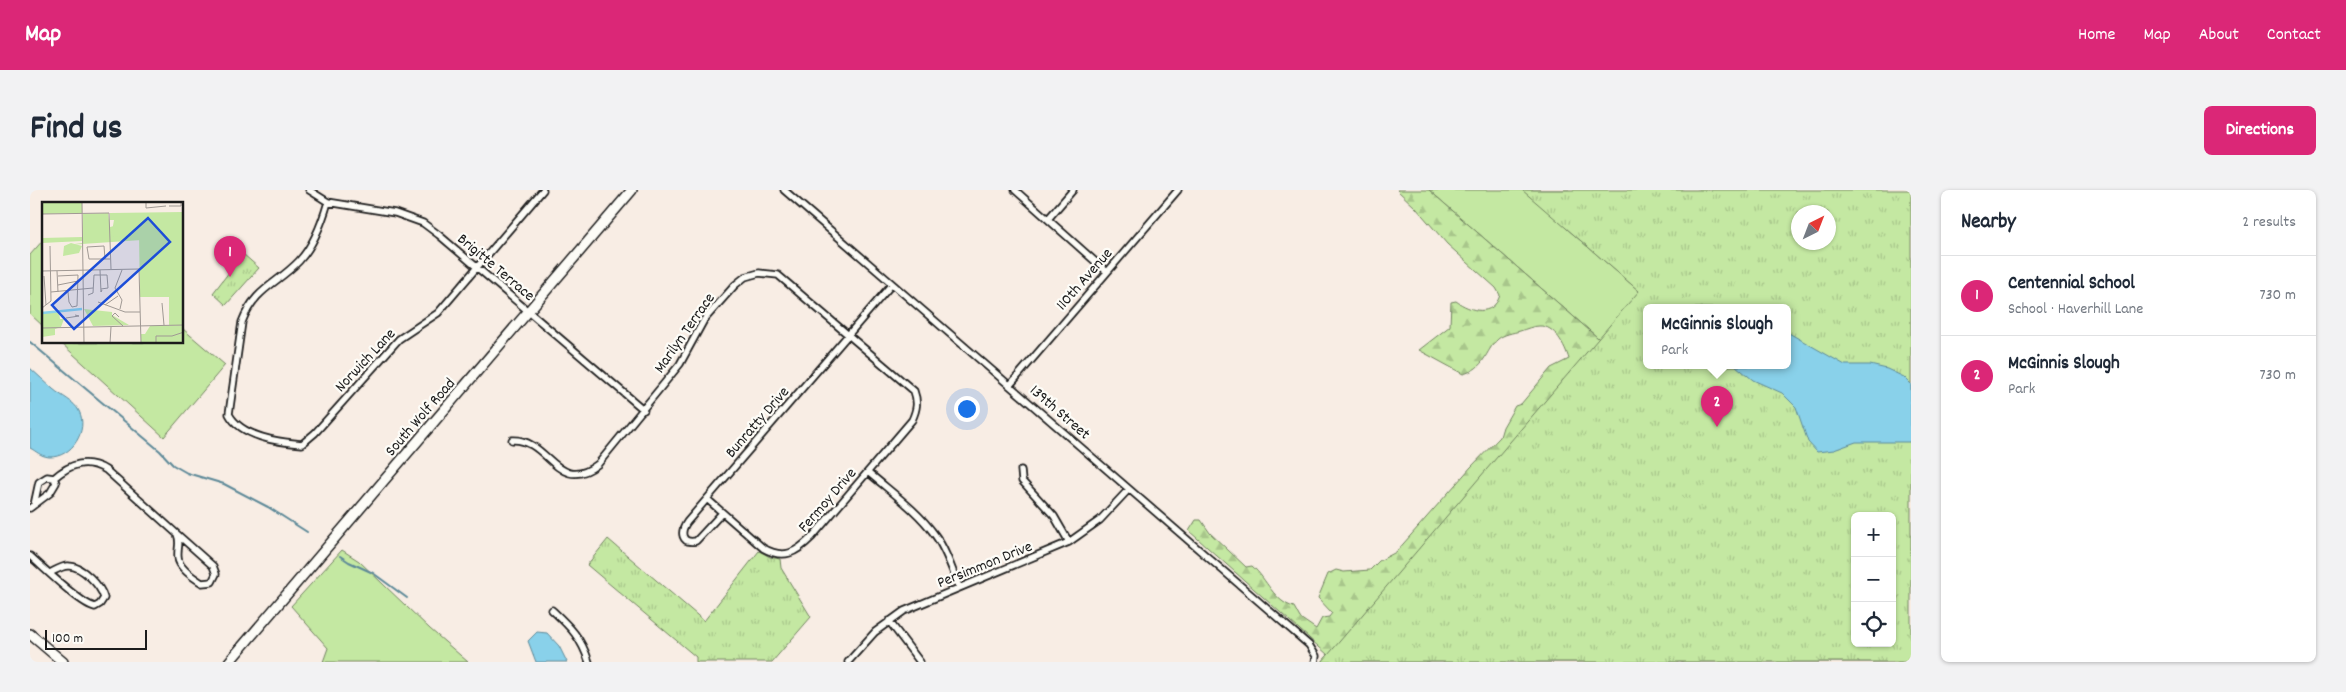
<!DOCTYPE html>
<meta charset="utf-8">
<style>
body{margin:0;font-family:Dekko,sans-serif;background:#f2f2f3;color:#1f2937}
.controls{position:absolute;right:15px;bottom:15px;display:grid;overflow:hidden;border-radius:8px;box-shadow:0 1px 4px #0004}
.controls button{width:45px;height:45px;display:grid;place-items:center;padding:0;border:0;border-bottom:1px solid #e0e1e3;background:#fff;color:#1f2937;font:25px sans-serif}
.compass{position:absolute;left:1761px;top:15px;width:45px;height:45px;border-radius:50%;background:#fff;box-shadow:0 1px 4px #0004;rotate:42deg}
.scale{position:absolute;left:15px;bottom:12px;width:102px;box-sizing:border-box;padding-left:5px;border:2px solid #1c1c1c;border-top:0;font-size:14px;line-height:18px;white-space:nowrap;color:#1c1c1c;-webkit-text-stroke:4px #fdfcf7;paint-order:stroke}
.you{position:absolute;left:936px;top:218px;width:18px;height:18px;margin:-12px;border:4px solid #fff;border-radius:50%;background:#1a73e8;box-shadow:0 0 0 8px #1a73e833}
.badge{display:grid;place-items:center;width:32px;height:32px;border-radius:50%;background:#db2777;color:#fff;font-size:16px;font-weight:700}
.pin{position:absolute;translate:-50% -41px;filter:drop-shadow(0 1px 2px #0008)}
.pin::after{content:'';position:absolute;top:26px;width:18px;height:15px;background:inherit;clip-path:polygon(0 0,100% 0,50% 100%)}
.popup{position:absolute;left:1613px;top:114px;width:148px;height:65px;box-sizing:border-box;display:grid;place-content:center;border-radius:8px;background:#fff;filter:drop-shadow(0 1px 4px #0005);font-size:16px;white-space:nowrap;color:#747a83}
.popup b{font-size:19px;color:#1f2937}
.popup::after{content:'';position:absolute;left:50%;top:100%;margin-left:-10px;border:10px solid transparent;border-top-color:#fff}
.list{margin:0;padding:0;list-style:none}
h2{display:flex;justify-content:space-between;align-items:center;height:65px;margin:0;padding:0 20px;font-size:21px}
h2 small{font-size:16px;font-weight:400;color:#747a83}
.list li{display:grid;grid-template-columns:32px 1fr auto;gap:15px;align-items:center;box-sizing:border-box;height:80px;padding:0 20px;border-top:1px solid #e0e1e3}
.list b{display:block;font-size:19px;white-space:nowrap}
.list p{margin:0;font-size:16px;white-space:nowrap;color:#747a83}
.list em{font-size:16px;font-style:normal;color:#747a83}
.icon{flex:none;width:28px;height:28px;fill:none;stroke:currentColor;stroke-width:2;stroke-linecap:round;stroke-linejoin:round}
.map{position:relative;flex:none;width:1881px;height:472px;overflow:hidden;border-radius:8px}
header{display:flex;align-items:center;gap:30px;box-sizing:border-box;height:70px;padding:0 25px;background:#db2777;color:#fff}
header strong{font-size:24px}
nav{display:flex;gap:28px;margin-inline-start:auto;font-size:18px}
.intro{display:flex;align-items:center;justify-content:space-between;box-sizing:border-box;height:120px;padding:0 30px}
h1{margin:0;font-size:35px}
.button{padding:12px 22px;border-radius:8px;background:#db2777;color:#fff;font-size:18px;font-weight:700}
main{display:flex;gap:30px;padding:0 30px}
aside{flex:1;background:#fff;border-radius:8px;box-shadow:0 1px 4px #0004}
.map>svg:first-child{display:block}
.green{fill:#c4e8a2;stroke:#70825f}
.forest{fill:url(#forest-firs);stroke:#70825f}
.park{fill:url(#park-tufts);stroke:#70825f;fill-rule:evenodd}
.water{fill:#89d1ea;stroke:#5d8998}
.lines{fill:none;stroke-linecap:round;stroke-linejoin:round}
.stream{stroke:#5d8998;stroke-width:2}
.street-casing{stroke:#1c1c1c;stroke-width:9}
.secondary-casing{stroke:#1c1c1c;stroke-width:12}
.street{stroke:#fdfcf7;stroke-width:5.5}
.secondary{stroke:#fdfcf7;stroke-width:9}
.labels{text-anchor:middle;stroke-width:4.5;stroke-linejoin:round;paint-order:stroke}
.street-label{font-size:16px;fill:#1c1c1c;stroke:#fdfcf7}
.inset-river{fill:none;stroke:#89d1ea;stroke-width:2.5}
.inset-road{fill:none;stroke:#a09994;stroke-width:1}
.view{fill:#1d4ed8;fill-opacity:0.15;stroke:#1d4ed8;stroke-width:2.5}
.inset-edge{fill:none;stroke:#1c1c1c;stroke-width:2.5}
</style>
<header>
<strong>Map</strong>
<nav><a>Home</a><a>Map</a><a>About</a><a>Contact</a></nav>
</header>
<div class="intro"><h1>Find us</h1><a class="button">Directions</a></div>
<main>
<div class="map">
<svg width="1881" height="472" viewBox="0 0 1881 472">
<defs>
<pattern id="forest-firs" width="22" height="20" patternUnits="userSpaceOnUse" patternTransform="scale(1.25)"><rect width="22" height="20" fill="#c4e8a2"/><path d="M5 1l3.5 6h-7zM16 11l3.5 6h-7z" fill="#a8c68b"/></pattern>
<pattern id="park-tufts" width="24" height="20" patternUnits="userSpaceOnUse" patternTransform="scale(1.25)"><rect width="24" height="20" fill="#c4e8a2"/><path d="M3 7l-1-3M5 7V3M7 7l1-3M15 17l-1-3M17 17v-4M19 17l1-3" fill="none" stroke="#a8c68b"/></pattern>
</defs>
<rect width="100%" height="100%" fill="#f8ede4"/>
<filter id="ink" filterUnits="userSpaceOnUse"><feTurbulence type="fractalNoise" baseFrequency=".02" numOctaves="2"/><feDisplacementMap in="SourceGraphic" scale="10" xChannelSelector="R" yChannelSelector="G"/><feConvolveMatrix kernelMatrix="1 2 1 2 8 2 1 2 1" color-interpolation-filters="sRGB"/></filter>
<g filter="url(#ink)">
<path class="green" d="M1399 0H1539L1536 38 1629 118H1617V176L1862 326H1825L1604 175 1568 148Z
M14 49V137L0 124V65Z
M153 139 195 175 134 247 31 153 152 152Z
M312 360 329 371 400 439 438 472H293L298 458 261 416Z"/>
<path class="forest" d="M1367 0H1399L1568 148 1604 175 1825 453H1862L1881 472H1292L1298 465 1159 341 1166 330H1171L1180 343 1216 377 1222 376C1237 389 1244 412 1264 417L1270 428 1286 439 1292 428 1299 427 1302 423 1288 408 1298 384 1306 380 1314 382 1340 380 1349 371 1366 362 1441 277 1470 247 1473 237 1485 216 1491 214 1521 178 1539 169C1535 156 1525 135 1509 136 1503 136 1496 139 1490 141 1483 143 1474 144 1468 149 1454 162 1456 178 1433 184L1389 160 1420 136 1421 112 1426 111C1440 121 1463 128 1470 105L1466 98 1417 54 1386 18Z"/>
<path class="park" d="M1492 0H1881V472H1292L1609 101ZM1768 22H1798V52H1768ZM1617 118H1757V176H1617ZM1825 326H1862V453H1825Z
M213 64 229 78 196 115 183 103Z
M578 349 674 431 729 361 740 367 750 369 751 378 781 427 742 472H666V467L557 375Z"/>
<path class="water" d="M1757 142 1815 175H1840L1857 179 1874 187 1881 194V252H1826L1804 260 1787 262 1778 252 1766 217 1752 203 1723 190 1706 176H1757Z
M0 178C8 185 15 192 23 199 31 206 44 211 49 221 59 240 42 268 19 267 10 266 6 261 0 258Z
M507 442 517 443 529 456 537 472H506L498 451Z"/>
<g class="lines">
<path class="stream" d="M0 152 130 261 143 275 157 283 194 294 238 317 277 342
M310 366 319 372 343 383 377 408"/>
<defs>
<path id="street" d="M279 0 298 12 365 23 393 33 409 45 614 220
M754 0 1279 455 1286 466 1285 472
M985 0 1077 82
M298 12C292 33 284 55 269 71 246 95 225 98 212 132L199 224C211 247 248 252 272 254L285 243 369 149 408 123 513 0
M1018 29 1043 0
M980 195 1148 0
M482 250C519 248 527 306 568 274L650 174 674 130 705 95 715 87 729 83 748 85 884 201C888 212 887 219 882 230L782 347C766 363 754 370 733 358L677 309
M991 280 992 291 1024 326 1039 352
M838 282C861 302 887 320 905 345 916 360 922 379 929 397
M24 288C40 274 56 268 76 280L147 344C151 353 147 358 148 367 148 378 164 388 172 393L182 392 186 384 183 376 147 344
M0 318 20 303 26 293 24 288 17 287 9 292 4 315
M692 323 666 351C651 354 650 342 657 332L862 94
M0 366C13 377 50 414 65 417L70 414 74 408C71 396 52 376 39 376 33 375 26 380 20 383
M522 420C540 437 551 447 559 472
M859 431 890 472
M818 472 845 442 874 421 1039 352 1070 330 1099 299"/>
<path id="secondary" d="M0 444 33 472
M199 472 602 0"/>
</defs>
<use href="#street" class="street-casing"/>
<use href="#secondary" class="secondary-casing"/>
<use href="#street" class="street"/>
<use href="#secondary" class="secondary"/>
</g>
</g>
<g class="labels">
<g class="street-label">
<text transform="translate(467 76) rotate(40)" y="6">Brigitte Terrace</text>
<text transform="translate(1053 88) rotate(-49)" y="6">110th Avenue</text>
<text transform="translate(653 142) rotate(-55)" y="6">Marilyn Terrace</text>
<text transform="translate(334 169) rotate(-47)" y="6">Norwich Lane</text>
<text transform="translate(1031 221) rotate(41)" y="6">139th Street</text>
<text transform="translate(389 226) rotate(-49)" y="6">South Wolf Road</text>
<text transform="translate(726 231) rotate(-49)" y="6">Bunratty Drive</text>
<text transform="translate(796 309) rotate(-49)" y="6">Fermoy Drive</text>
<text transform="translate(954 373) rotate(-22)" y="6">Persimmon Drive</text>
</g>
</g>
<g transform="translate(12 12)">
<rect width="141" height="141" fill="#f8ede4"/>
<path d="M66 11 68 25 72 24V17L90 34H112L100 38 25 43 40 41 41 12ZM40 35V39L0 41V36ZM42 107 70 110V113L87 123 51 124ZM141 123V141H99V132H103L108 124Z" fill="#c4e8a2"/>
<path d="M29 41 40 44 37 51 21 54 22 44ZM0 110H17L18 117H22L19 125 13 127V133L0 135Z" fill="#c4e8a2"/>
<path d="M0 0H40V11L0 12ZM141 10V123H127V95H98L97 34 69 35 72 18H68V11Z" fill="#c4e8a2"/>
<path class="inset-river" d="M0 111 40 107"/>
<path class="inset-road" d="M40 0 42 141M104 0V6L124 4M127 4H139V0M0 12 67 11 69 67M63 57 62 44 45 45 47 57H68M58 68 59 90 60 88M0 69 97 67 99 141M15 69 16 90M2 74 4 103M16 74 36 73 35 104 30 105 27 100 26 90M16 83 36 79M9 90 51 86M46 93 51 91 52 73H65L66 86 59 87M56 100 83 110H98M120 101 122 123M63 103 76 94M0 106 9 99 8 44M78 107 80 98 73 86 80 68M77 115 73 111 70 114 81 124M24 116 37 114 33 113M0 126 142 123M68 141 69 125M114 141V134H130L142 130"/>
<path class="view" d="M106 16 128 40 32 127 10 103Z"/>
<rect width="141" height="141" class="inset-edge"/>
</g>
</svg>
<div class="controls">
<button>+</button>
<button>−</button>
<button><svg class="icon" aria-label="locate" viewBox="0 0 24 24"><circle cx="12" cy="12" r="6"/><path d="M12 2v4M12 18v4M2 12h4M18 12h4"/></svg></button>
</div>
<svg class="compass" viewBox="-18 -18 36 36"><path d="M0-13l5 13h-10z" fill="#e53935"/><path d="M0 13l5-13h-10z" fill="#747a83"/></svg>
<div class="scale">100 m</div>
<div class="you"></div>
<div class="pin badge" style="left:200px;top:87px">1</div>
<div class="pin badge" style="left:1687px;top:237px">2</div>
<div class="popup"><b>McGinnis Slough</b>Park</div>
</div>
<aside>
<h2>Nearby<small>2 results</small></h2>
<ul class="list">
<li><span class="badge">1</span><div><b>Centennial School</b><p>School · Haverhill Lane</p></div><em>730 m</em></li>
<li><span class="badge">2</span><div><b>McGinnis Slough</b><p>Park</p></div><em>730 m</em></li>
</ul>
</aside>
</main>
